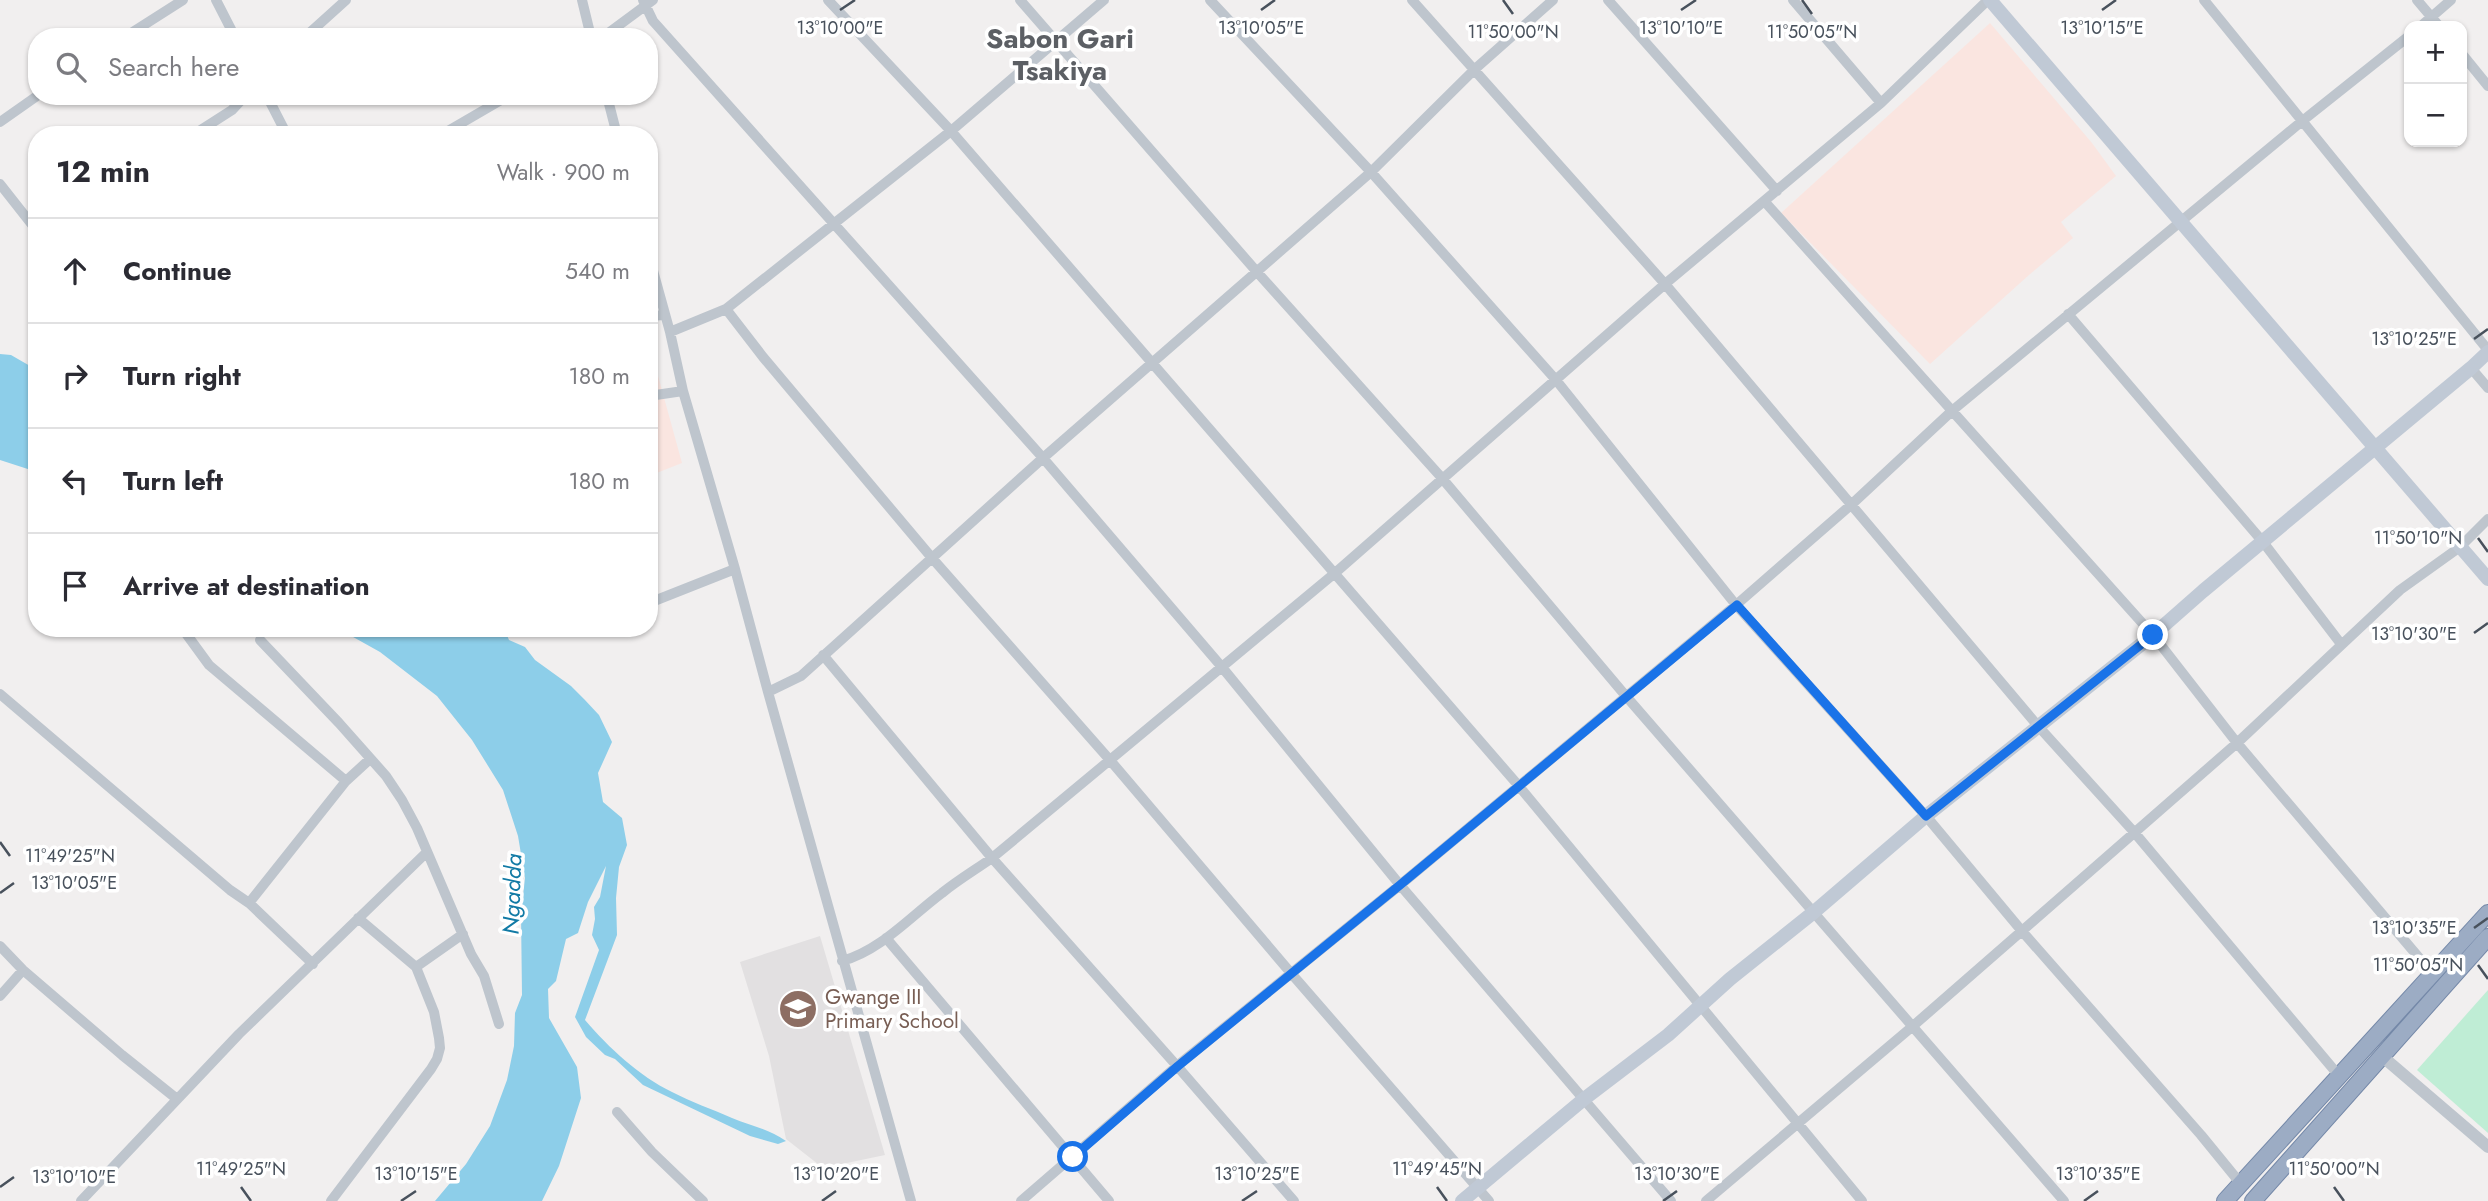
<!DOCTYPE html>
<meta charset="utf-8">
<style>
body{margin:0;font-family:Jost,sans-serif;background:#f2f2f3;color:#2b2b33}
.controls{position:absolute;right:21px;top:21px;display:grid;overflow:hidden;border-radius:14px;box-shadow:0 2px 5px #0004}
.controls button{width:63px;height:63px;display:grid;place-items:center;padding:0;border:0;border-bottom:2px solid #e1e1e2;background:#fff;color:#2b2b33;font:35px sans-serif}
.stop{position:absolute;width:21px;height:21px;margin:-16px;border:5px solid #1a73e8;border-radius:50%;background:#fff}
.stop.end{background:#1a73e8;border-color:#fff;box-shadow:0 2px 7px #0008}
.list{margin:0;padding:0;list-style:none}
h2{display:flex;justify-content:space-between;align-items:center;height:91px;margin:0;padding:0 28px;font-size:30px}
h2 small{font-size:23px;font-weight:400;color:#7c7c81}
.list li{display:grid;grid-template-columns:46px 1fr auto;gap:21px;align-items:center;box-sizing:border-box;height:105px;padding:0 28px;border-top:2px solid #e1e1e2}
.list b{display:block;font-size:26px;white-space:nowrap}
.list em{font-size:23px;font-style:normal;color:#7c7c81}
.icon{flex:none;width:38px;height:38px;fill:none;stroke:currentColor;stroke-width:2;stroke-linecap:round;stroke-linejoin:round}
.map{position:relative;flex:none;width:2488px;height:1201px;overflow:hidden}
.search{position:absolute;background:#fff;box-shadow:0 2px 5px #0004;left:28px;top:28px;width:630px;height:77px;display:flex;align-items:center;gap:18px;box-sizing:border-box;padding:0 24px;border-radius:28px;color:#7c7c81;font-size:26px}
.panel{position:absolute;background:#fff;box-shadow:0 2px 5px #0004;left:28px;top:126px;width:630px;height:511px;border-radius:28px}
.map>svg:first-child{display:block}
.education{fill:#e2e0e1}
.medical{fill:#fae5e0}
.green{fill:#bfedd5}
.water{fill:#8dcee9}
.lines{fill:none;stroke-linecap:round;stroke-linejoin:round}
.trunk-casing{stroke:#7488a8;stroke-width:18}
.minor{stroke:#bec5cd;stroke-width:10}
.tertiary{stroke:#bec5cd;stroke-width:12}
.secondary{stroke:#c0c9d5;stroke-width:14}
.trunk{stroke:#9cacc4;stroke-width:16}
.route{stroke:#1a73e8;stroke-width:9}
.ticks{fill:none;stroke:#48515c;stroke-width:2.5}
.labels{text-anchor:middle;stroke-width:7;stroke-linejoin:round;paint-order:stroke}
.education-label{font-size:21px;fill:#785e54;stroke:#fff;text-anchor:start}
.water-label{font-size:23px;font-style:italic;fill:#117aa5;stroke:#fff}
.district-label{font-size:28px;font-weight:bold;fill:#5c5f64;stroke:#fff}
.ticks-label{font-size:18px;text-anchor:middle;fill:#48515c;stroke:#fff;stroke-width:7;stroke-linejoin:round;paint-order:stroke}
</style>
<div class="map">
<svg width="2488" height="1201" viewBox="0 0 2488 1201">
<rect width="100%" height="100%" fill="#f1efef"/>
<path class="education" d="M820 936 885 1155 823 1168 786 1139 769 1056 740 962Z"/>
<path class="medical" d="M1990 23 2092 143 2116 176 2061 222 2073 238 2029 275 1930 364 1781 213Z
M649 343 682 463 649 476Z"/>
<path class="green" d="M2488 990V1133L2417 1070Z"/>
<path class="water" d="M0 354 11 355 37 370V472L0 460Z
M337 628H504L509 640 525 647 535 660 571 686 584 699 599 715 612 742 598 773 603 802 622 818 627 845 619 867 616 898 617 935 585 1020C609 1048 639 1076 672 1092 691 1102 712 1109 732 1118 751 1126 769 1129 786 1141L778 1144 750 1136 643 1085 615 1059 605 1055 586 1037 575 1017 599 950 592 935 595 919 594 907 600 897 606 866 588 902 578 933 566 939 556 981 548 989 549 1018 577 1067 581 1098 559 1166 542 1201H435L466 1164 490 1126 507 1080 514 1046 515 1013 522 995 521 914 525 878 518 836 503 790 472 740 437 696 380 652Z"/>
<g class="lines">
<defs>
<path id="trunk" d="M2225 1201 2488 913
M2253 1201 2488 937"/>
</defs>
<use href="#trunk" class="trunk-casing"/>
<path class="minor" d="M216 0 235 37
M582 0 591 37
M643 0 653 21 1043 458 1221 666 1400 885 1671 1201
M828 0 951 131 1518 785 1862 1201
M1020 0 1257 272 1441 477 1625 695 2064 1201
M1210 0 1371 172 1556 380 1736 605 1926 816 2021 930 2201 1135 2241 1184
M1412 0 1665 284 2038 726 2134 832 2340 1077
M1608 0 1777 191
M1793 0 1881 103
M2204 0 2488 350
M2417 0 2439 26
M2421 26 2451 0
M125 37 183 0
M305 37 346 0
M603 37 653 0
M2462 54 2488 86
M267 96 287 135
M607 96 617 135
M0 122 37 96
M193 135 232 110 245 96
M441 135 508 96
M0 184 37 231
M1765 202 2153 635 2237 743 2432 973
M649 256 670 332
M726 309 763 357 932 558 1109 759 1290 972 1489 1201
M2068 314 2263 542 2341 644
M649 316 665 315
M2471 368 2488 388
M649 396 683 391 670 332 726 309 951 131 1104 0
M735 569 768 692 801 676 1043 458 1371 172 1475 69 1553 0
M649 603 735 569 683 391
M182 628 209 665 346 781
M260 640 339 723 386 776 402 800 417 828 471 954 484 976 499 1024
M823 655 992 858 1177 1066 1294 1201
M768 692 911 1201
M0 694 230 890 249 903 313 964
M249 903 346 781 370 759
M886 938 1109 1201
M0 946 23 970 122 1055 177 1099
M842 961C880 951 911 916 942 893 958 880 975 870 992 858L1335 573 1665 284 1881 103 1988 0
M416 967 463 934
M0 996 23 970
M617 1112 652 1152 703 1201
M81 1201 239 1034 426 853
M331 1201 431 1069 437 1059 440 1048 439 1038 434 1012 416 967 358 918
M1021 1201 1177 1066 1400 885 1736 605 1852 504 1953 410 2301 122 2409 36
M1706 1201 1913 1026 2237 743 2400 590 2460 547 2488 519"/>
<path class="tertiary" d="M2383 1057 2488 1147"/>
<path class="secondary" d="M1990 0 2488 579
M1462 1201 1584 1099 1668 1035 1730 979 1814 912 1926 816 2153 635 2203 591 2471 368 2488 352"/>
<use href="#trunk" class="trunk"/>
</g>
<g class="lines">
<path class="route" d="M1073 1157 1178 1066 1400 885 1737 605 1926 816 2153 635"/>
</g>
<path class="ticks" d="M1503 0 1513 14M1802 0 1812 14M840 10 855 0M1261 10 1275 0M1681 10 1696 0M2102 10 2116 0M2474 339 2488 329M2478 538 2488 552M2474 633 2488 623M0 842 10 856M0 893 14 883M2474 928 2488 918M2478 965 2488 979M0 1187 14 1177M241 1187 251 1201M1437 1187 1447 1201M2334 1187 2344 1201M401 1201 416 1191M822 1201 836 1191M1242 1201 1257 1191M1663 1201 1677 1191M2084 1201 2098 1191"/>
<defs>
<symbol id="school-disc" viewBox="-11 -11 22 22"><circle r="9.5" fill="#8d6e63" stroke="#fff"/><path d="M0-5L7-2L0 1L-7-2ZM-4 1L0 2.5L4 1V4Q0 6-4 4Z" fill="#fff"/></symbol>
</defs>
<g fill-rule="evenodd">
<use href="#school-disc" x="776" y="987" width="44" height="44"/>
</g>
<g class="labels">
<g class="education-label">
<text x="825" y="1004">Gwange III<tspan x="825" dy="24">Primary School</tspan></text>
</g>
<g class="water-label">
<text transform="translate(512 894) rotate(-88)" y="8">Ngadda</text>
</g>
<g class="district-label">
<text x="1060" y="48">Sabon Gari<tspan x="1060" dy="32">Tsakiya</tspan></text>
</g>
</g>
<g class="ticks-label">
<text x="840" y="34">13°10'00"E</text>
<text x="1261" y="34">13°10'05"E</text>
<text x="1681" y="34">13°10'10"E</text>
<text x="2102" y="34">13°10'15"E</text>
<text x="1513" y="38">11°50'00"N</text>
<text x="1812" y="38">11°50'05"N</text>
<text x="2414" y="345">13°10'25"E</text>
<text x="2418" y="544">11°50'10"N</text>
<text x="2414" y="640">13°10'30"E</text>
<text x="70" y="862">11°49'25"N</text>
<text x="74" y="889">13°10'05"E</text>
<text x="2414" y="934">13°10'35"E</text>
<text x="2418" y="971">11°50'05"N</text>
<text x="241" y="1175">11°49'25"N</text>
<text x="1437" y="1175">11°49'45"N</text>
<text x="2334" y="1175">11°50'00"N</text>
<text x="416" y="1180">13°10'15"E</text>
<text x="836" y="1180">13°10'20"E</text>
<text x="1257" y="1180">13°10'25"E</text>
<text x="1677" y="1180">13°10'30"E</text>
<text x="2098" y="1180">13°10'35"E</text>
<text x="74" y="1183">13°10'10"E</text>
</g>
</svg>
<div class="controls">
<button>+</button>
<button>−</button>
</div>
<div class="stop" style="left:1073px;top:1157px"></div>
<div class="stop end" style="left:2153px;top:635px"></div>
<div class="search"><svg class="icon" aria-label="search" viewBox="0 0 24 24"><circle cx="10" cy="10" r="6"/><path d="M15 15l6 6"/></svg>Search here</div>
<section class="panel">
<h2>12 min<small>Walk · 900 m</small></h2>
<ul class="list">
<li><svg class="icon" aria-label="ahead" viewBox="0 0 24 24"><path d="M12 20V5M6 11l6-6 6 6"/></svg><div><b>Continue</b></div><em>540 m</em></li>
<li><svg class="icon" aria-label="right" viewBox="0 0 24 24"><path d="M7 20v-9h11M14 6l5 5-5 5"/></svg><div><b>Turn right</b></div><em>180 m</em></li>
<li><svg class="icon" aria-label="left" viewBox="0 0 24 24"><path d="M17 20v-9H6M10 6l-5 5 5 5"/></svg><div><b>Turn left</b></div><em>180 m</em></li>
<li><svg class="icon" aria-label="arrive" viewBox="0 0 24 24"><path d="M6 21V4h12l-3 4 3 4H6"/></svg><div><b>Arrive at destination</b></div></li>
</ul>
</section>
</div>
